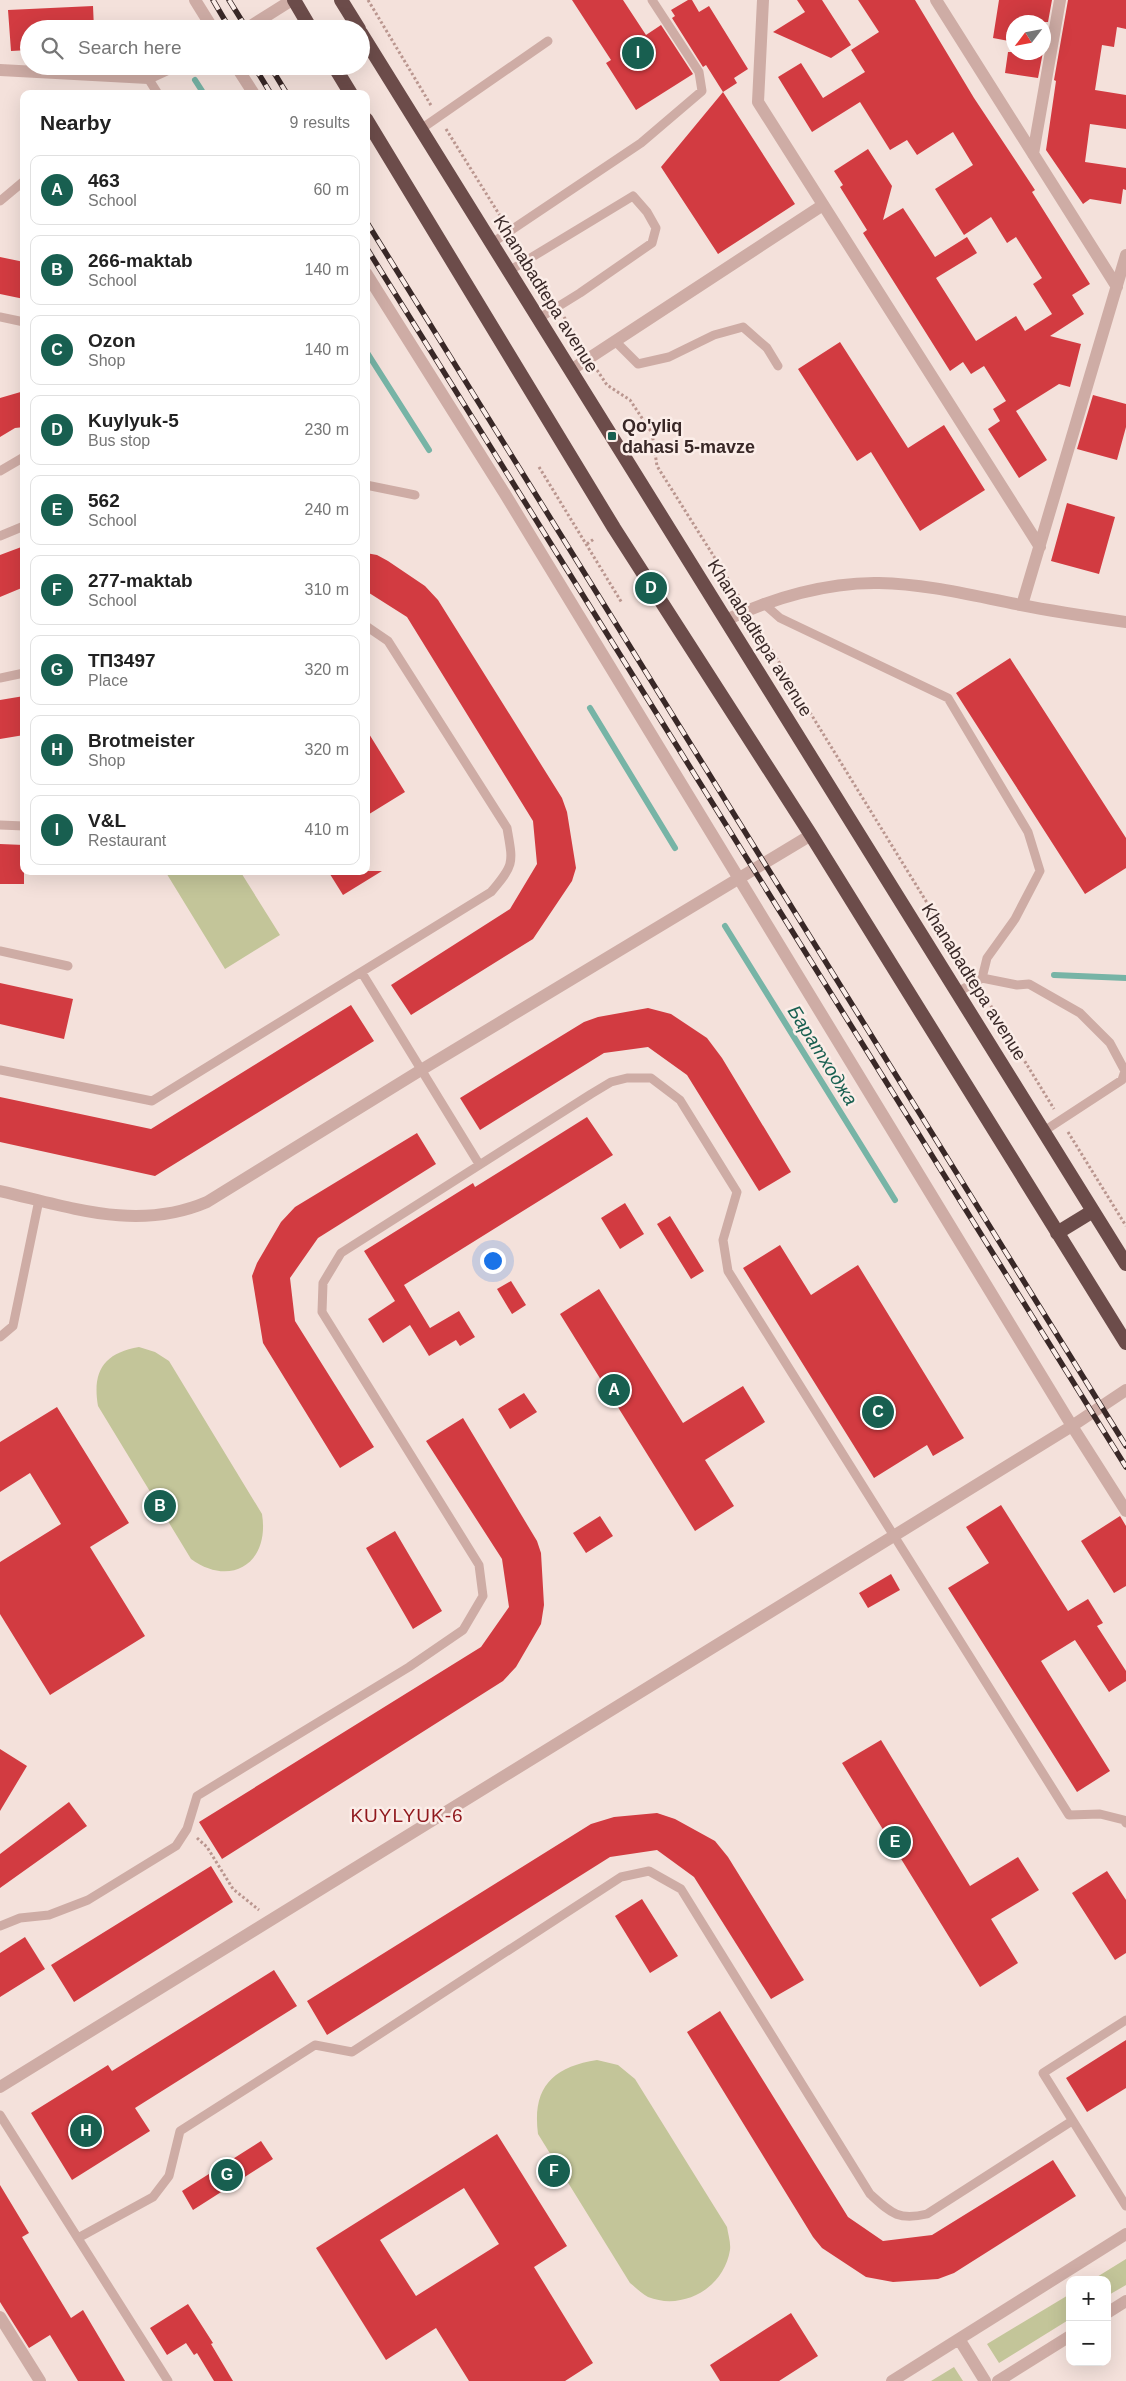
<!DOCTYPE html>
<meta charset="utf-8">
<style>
body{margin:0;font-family:Arial,sans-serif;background:#f2f2f2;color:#222}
.controls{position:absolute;right:15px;bottom:15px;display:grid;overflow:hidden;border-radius:10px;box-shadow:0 5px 20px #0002}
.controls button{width:45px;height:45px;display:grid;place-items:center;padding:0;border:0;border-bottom:1px solid #e0e0e0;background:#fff;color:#222;font:25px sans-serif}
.compass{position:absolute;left:1006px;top:15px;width:45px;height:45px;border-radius:50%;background:#fff;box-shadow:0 5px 20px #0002;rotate:238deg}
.you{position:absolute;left:492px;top:1260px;width:18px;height:18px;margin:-12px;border:4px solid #fff;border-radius:50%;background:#1a73e8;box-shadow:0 0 0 8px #1a73e833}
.badge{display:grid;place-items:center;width:32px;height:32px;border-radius:50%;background:#185f50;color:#fff;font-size:16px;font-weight:700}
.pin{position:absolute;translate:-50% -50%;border:2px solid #fff;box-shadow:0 1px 5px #0006}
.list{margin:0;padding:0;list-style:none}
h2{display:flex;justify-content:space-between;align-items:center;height:65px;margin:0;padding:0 20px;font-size:21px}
h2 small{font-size:16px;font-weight:400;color:#767676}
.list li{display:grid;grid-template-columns:32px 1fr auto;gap:15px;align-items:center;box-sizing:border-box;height:70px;margin:0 10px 10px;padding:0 10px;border:1px solid #e0e0e0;border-radius:10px}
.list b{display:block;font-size:19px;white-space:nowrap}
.list p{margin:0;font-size:16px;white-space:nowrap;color:#767676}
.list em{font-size:16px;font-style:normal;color:#767676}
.icon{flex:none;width:28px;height:28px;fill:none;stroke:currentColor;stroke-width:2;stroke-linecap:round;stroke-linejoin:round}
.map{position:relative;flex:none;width:1126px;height:2381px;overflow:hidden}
.search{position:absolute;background:#fff;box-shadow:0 5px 20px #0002;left:20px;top:20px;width:350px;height:55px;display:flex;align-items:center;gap:12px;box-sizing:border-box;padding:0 18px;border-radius:28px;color:#767676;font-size:19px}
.panel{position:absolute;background:#fff;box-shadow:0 5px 20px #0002;left:20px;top:90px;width:350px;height:785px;border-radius:10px}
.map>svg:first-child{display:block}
.green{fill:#c3c599}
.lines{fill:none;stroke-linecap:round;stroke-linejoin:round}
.stream{stroke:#77b4a6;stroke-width:6}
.building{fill:#d23b41;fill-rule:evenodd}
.path{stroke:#ba968f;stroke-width:3;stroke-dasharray:2.5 2.5;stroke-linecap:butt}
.service{stroke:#ceaca5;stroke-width:9}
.minor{stroke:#ceaca5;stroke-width:12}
.trunk{stroke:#6c4c4a;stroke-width:14}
.rail-casing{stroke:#392827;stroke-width:5.5}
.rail{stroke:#fbede8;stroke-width:4;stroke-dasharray:11;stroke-linecap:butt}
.poi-dot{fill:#185f50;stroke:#fbede8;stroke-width:2}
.labels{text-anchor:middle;stroke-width:5;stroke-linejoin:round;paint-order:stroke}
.street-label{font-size:18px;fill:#392827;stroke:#fbede8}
.poi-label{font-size:18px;font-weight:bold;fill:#392827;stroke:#fbede8;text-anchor:start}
.water-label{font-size:19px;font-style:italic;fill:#185f50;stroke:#fbede8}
.neighbourhood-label{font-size:19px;letter-spacing:1px;fill:#90181d;stroke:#fbede8}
</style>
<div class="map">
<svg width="1126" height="2381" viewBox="0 0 1126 2381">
<rect width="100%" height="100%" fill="#f4e1db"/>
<path class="green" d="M165 871H240L280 935 225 969Z
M139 1347 155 1352 169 1361 262 1514C270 1563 231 1588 191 1559L98 1406C92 1371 104 1353 139 1347Z
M597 2060 618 2065 635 2079 727 2227C728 2234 731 2243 730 2250 724 2288 683 2311 648 2297 642 2294 635 2287 630 2283L538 2134C532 2088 552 2067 597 2060Z
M1126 2259V2285L1107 2296V2280H1092Z
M1070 2294V2319L999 2363 987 2344Z
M954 2367 963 2381H931Z"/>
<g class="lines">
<path class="stream" d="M195 80 204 94
M366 351 429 450
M590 708 675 848
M725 926 895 1200
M1054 975 1126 978"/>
</g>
<path class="building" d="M572 0H623L646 35 661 25 693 74 636 110 606 63 611 60Z
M688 0H692L699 12 709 6 748 69 734 78 737 83 723 92 706 65 703 67 672 18 675 16 671 10Z
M797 0H822L851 45 831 58 773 32 805 12Z
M858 0H915L974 98 1035 190 1032 192 1090 284 1072 295 1084 314 1050 336 1081 344 1070 387 1059 384 1016 411 1047 460 1019 478 988 429 1000 421 993 409 1006 401 984 366 971 374 963 362 950 371 863 233 867 230 840 187 843 185 834 171 868 149 892 186 883 220 903 208 935 257 967 237 977 253 936 278 976 341 1016 316 1025 331 1052 314 1033 284 1042 278 1016 237 1007 243 991 217 964 235 935 189 973 165 953 132 917 155 907 140 890 150 860 102 812 132 778 77 801 63 823 98 865 72 851 50 879 32Z
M999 0H1052L1048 22H1014V42L993 38Z
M1068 0H1126V29L1117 27 1114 47 1102 45 1095 90 1126 95V129L1090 124 1085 162 1126 168V190L1123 189 1121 204 1090 199 1083 204 1046 150 1056 81 1054 80Z
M93 6 94 29H29V50L11 51 8 10Z
M1008 52H1043L1038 78 1005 73Z
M723 92 795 204 718 254 661 167Z
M0 257 24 262V299L0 294Z
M840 342 908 448 944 425 985 490 920 531 871 452 857 461 798 369Z
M24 391V427L15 428 0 437V398Z
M1093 395 1126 404V427L1117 460 1077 449Z
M1067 503 1115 517 1099 574 1051 561Z
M24 546V587L0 597V555Z
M366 553 377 555 388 561 425 586 438 600 562 798 567 812 576 868 572 881 533 939 411 1015 391 985 510 909 537 864 533 821 407 617 366 591Z
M1010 658 1126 838V868L1085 894 956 693Z
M24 696V735L0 739V700Z
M366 729 405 792 366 816Z
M0 844 24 845V884H0Z
M328 871H382L343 895Z
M0 983 73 999 64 1039 0 1024Z
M351 1005 374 1041 155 1176 0 1142V1097L151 1129Z
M648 1008 671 1014 707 1038 722 1058 791 1172 759 1191 687 1075 648 1047 604 1053 480 1130 460 1098 584 1022 598 1017Z
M587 1117 613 1155 404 1285 430 1328 459 1311 475 1337 460 1346 456 1340 429 1356 410 1325 383 1343 368 1319 395 1301 364 1251 473 1183 475 1187Z
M417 1133 436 1164 318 1238 290 1278 295 1321 374 1447 340 1468 263 1343 252 1276 257 1263 281 1222 295 1207Z
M625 1203 644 1234 620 1249 601 1218Z
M670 1216 704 1271 691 1279 657 1224Z
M780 1245 811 1295 858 1265 964 1438 933 1456 927 1445 874 1478 743 1268Z
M511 1281 526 1305 512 1314 497 1289Z
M599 1289 683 1423 743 1386 765 1422 705 1460 734 1506 695 1531 560 1314Z
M524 1393 537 1412 510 1429 498 1409Z
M57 1407 129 1523 90 1547 145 1636 50 1695 0 1614V1562L61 1524 30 1473 0 1492V1442Z
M463 1418 537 1541 541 1553 544 1605 541 1624 516 1667 503 1681 222 1859 199 1822 481 1647 509 1607 502 1559 426 1441Z
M1001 1505 1068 1611 1088 1599 1103 1623 1097 1626 1126 1671V1681L1109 1692 1075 1640 1041 1661 1110 1771 1077 1792 948 1588 989 1563 966 1527Z
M600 1516 613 1536 586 1553 573 1533Z
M1120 1516 1126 1526V1586L1114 1593 1081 1541Z
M395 1531 442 1611 413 1629 366 1548Z
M891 1574 900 1590 868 1608 859 1593Z
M881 1740 970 1886 1018 1857 1039 1890 991 1919 1018 1963 980 1987 842 1763Z
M0 1749 27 1766 0 1811Z
M69 1802 87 1826 0 1888V1854Z
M657 1813 675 1819 715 1841 728 1857 804 1980 771 1999 694 1877 657 1850 610 1857 327 2035 307 2001 591 1824 614 1817Z
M211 1866 233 1902 74 2002 51 1965Z
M1107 1871 1126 1900V1953L1115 1960 1072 1893Z
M642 1899 678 1956 650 1973 615 1916Z
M25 1937 45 1969 0 1997V1953Z
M274 1970 297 2006 135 2108 150 2131 72 2180 31 2113 108 2065 112 2071Z
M720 2011 848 2217 883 2241 932 2235 1053 2160 1076 2196 954 2273 938 2279 893 2282 866 2277 822 2248 813 2237 687 2032Z
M1126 2040V2088L1087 2112 1066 2078Z
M497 2134 567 2246 534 2267 593 2363 565 2381H469L436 2328 386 2360 316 2248ZM464 2188 499 2244 416 2296 380 2240Z
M261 2141 273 2159 193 2210 182 2191Z
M0 2185 29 2233 22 2237 71 2318 83 2310 125 2381H78L50 2335 29 2348 0 2302Z
M188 2304 213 2343 211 2344 233 2381H214L197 2353 194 2355 186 2343 167 2355 150 2328Z
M791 2313 818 2356 779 2381H720L710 2365Z"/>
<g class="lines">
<path class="path" d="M368 0 432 107
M446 129 502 219
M535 271 550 295
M564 317 582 346
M597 370 607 385 630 400 652 433 657 466 740 598
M539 467 622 603
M587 544 594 539
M755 623 969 971
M983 993 1054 1109
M1068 1132 1126 1226
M197 1838 207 1847 233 1889 259 1910"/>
<path class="service" d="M148 78 158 94
M421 129 548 41
M0 201 24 181
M492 243 641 143 702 91 699 72 652 0
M509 271 633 196 647 212 656 228 652 243 580 293 538 319
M0 317 24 322
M615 341 638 364 669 357 714 335 743 327 767 348 778 366
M0 471 24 457
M366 485 415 495
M0 536 24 526
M763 603 780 618 948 698 1028 832 1040 871 1015 919 987 958 982 978
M0 678 24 673
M0 825 24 826
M0 951 68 966
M362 973 479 1164
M958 992 982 978 1017 985 1029 984 1080 1013 1110 1043 1125 1071 1122 1080 1044 1131
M0 1070 152 1101 491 892C515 864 513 863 507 828L388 641 366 626
M0 1337 13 1326 39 1200
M0 1926 20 1918 49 1915 88 1900 176 1846 187 1829 197 1796 409 1667 463 1630 483 1596 479 1565 322 1312 323 1283 341 1253 591 1094 611 1082 627 1078H651L680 1100 737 1192 723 1240 728 1271 1069 1815 1100 1814 1124 1820 1126 1823
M1126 2020 1043 2073 1126 2206
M0 2115 168 2381
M78 2238 153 2197 169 2176 180 2131 315 2045 352 2052 621 1877 649 1871 681 1889 870 2194C891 2213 898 2221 927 2214L1072 2121"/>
<path class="minor" d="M195 0 213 29
M763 0 758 102 1040 547
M936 0 1117 287
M246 29 292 0
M236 66 254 94
M0 70 148 78 174 66
M1033 154 1060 0
M366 273 505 494 1072 1426 1126 1511
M571 370 823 205
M1022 605 1126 255
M726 620C772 598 828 582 879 583 928 584 974 596 1021 605 1056 612 1091 617 1126 622
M0 1191C70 1207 137 1232 207 1202L421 1070 811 835
M0 2087 1072 1426 1126 1390
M1107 2313 1126 2301
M0 2317 40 2381
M959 2339 985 2381
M892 2381 1126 2234
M998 2381 1070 2336"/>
<path class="trunk" d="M294 0 311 29
M341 0 359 29
M361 33 1126 1264
M334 66 351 94
M366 119 614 528 811 835 1126 1343
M1057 1233 1093 1211"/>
<defs>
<path id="rail" d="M213 0 230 29
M229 0 247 29
M254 66 271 94
M270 66 287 94
M366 221 1126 1446
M366 247 1126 1467"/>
</defs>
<use href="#rail" class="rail-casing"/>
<use href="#rail" class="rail"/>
</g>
<rect class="poi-dot" x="607" y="431" width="10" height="10" rx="2.5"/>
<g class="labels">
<g class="street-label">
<text transform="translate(546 294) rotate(58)" y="6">Khanabadtepa avenue</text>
<text transform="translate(760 638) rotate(58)" y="6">Khanabadtepa avenue</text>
<text transform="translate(974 982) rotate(58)" y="6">Khanabadtepa avenue</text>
</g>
<g class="poi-label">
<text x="622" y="432">Qo'yliq<tspan x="622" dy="21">dahasi 5-mavze</tspan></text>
</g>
<g class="water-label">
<text transform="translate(823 1055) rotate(58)" y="7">Баратходжа</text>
</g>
<g class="neighbourhood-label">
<text x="407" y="1822">KUYLYUK-6</text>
</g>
</g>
</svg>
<div class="controls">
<button>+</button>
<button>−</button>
</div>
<svg class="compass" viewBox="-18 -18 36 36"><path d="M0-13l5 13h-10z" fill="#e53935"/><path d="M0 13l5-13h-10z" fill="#767676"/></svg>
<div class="you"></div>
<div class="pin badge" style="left:614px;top:1390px">A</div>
<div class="pin badge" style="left:160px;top:1506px">B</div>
<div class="pin badge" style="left:878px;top:1412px">C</div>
<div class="pin badge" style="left:651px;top:588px">D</div>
<div class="pin badge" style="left:895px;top:1842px">E</div>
<div class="pin badge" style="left:554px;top:2171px">F</div>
<div class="pin badge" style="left:227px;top:2175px">G</div>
<div class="pin badge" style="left:86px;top:2131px">H</div>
<div class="pin badge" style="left:638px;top:53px">I</div>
<div class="search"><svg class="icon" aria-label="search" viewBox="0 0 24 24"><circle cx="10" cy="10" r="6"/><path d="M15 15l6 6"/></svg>Search here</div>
<section class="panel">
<h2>Nearby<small>9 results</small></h2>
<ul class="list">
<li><span class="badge">A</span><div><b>463</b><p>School</p></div><em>60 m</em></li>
<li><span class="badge">B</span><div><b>266-maktab</b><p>School</p></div><em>140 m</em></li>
<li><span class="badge">C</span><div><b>Ozon</b><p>Shop</p></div><em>140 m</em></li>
<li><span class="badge">D</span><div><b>Kuylyuk-5</b><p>Bus stop</p></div><em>230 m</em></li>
<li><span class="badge">E</span><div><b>562</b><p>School</p></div><em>240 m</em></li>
<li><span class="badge">F</span><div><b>277-maktab</b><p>School</p></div><em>310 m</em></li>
<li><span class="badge">G</span><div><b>ТП3497</b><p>Place</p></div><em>320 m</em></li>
<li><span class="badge">H</span><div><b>Brotmeister</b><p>Shop</p></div><em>320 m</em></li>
<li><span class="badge">I</span><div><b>V&amp;L</b><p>Restaurant</p></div><em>410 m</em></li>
</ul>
</section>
</div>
